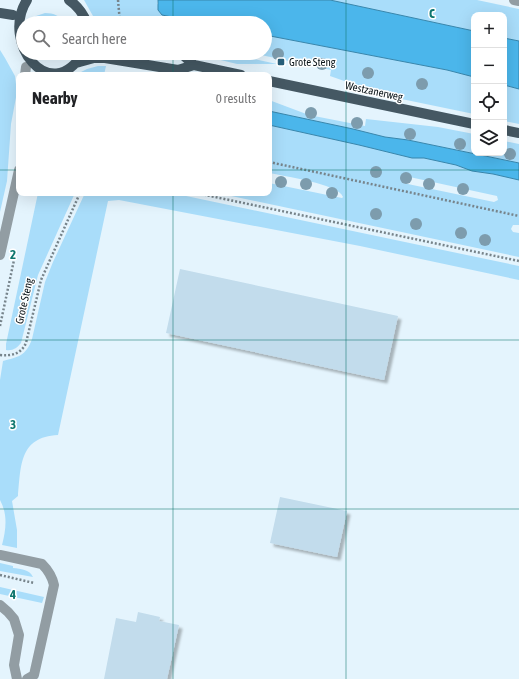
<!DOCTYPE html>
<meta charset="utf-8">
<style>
body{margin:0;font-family:"Asap Condensed",sans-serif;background:#f2f2f2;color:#202124}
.controls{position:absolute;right:12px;top:12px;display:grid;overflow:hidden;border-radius:8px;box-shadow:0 4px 16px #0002}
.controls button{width:36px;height:36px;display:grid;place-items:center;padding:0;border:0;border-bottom:1px solid #e0e0e0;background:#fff;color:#202124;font:20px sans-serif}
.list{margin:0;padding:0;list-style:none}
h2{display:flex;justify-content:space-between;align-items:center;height:52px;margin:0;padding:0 16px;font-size:17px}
h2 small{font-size:13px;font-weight:400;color:#757577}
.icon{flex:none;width:22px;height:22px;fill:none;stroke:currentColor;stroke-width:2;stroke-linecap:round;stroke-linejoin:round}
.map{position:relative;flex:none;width:519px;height:679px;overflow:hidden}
.search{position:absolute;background:#fff;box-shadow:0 4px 16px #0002;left:16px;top:16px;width:256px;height:44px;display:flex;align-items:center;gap:10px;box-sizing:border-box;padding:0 14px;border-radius:22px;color:#757577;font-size:15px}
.panel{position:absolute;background:#fff;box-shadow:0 4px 16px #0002;left:16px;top:72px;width:256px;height:124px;border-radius:8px}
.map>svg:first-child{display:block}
.green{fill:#a9ddfa;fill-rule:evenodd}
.water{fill:#4bb6eb;stroke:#3886ac}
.building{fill:#c2dcec;filter:url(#shadow)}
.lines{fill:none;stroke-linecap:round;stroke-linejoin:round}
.path{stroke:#77848b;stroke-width:2.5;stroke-dasharray:2 2;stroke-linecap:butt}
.service{stroke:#929da3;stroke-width:10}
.minor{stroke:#929da3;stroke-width:10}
.primary{stroke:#455863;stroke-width:10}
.tree{fill:#7d9cad}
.grid{fill:none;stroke:#0f766e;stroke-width:1;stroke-opacity:0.55}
.poi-dot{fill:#275d78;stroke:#fff;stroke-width:1.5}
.labels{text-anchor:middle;stroke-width:3;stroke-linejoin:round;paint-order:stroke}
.poi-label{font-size:11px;fill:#0b151a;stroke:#fff;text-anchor:start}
.street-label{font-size:11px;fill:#0b151a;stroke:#fff}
.grid-label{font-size:13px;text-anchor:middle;font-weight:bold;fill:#0f766e;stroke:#fff;stroke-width:3;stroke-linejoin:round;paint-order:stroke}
</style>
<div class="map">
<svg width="519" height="679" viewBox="0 0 519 679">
<defs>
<filter id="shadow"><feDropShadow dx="3.5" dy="3.5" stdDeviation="1" flood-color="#0004"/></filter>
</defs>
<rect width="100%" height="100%" fill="#e4f4fd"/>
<path class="green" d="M84 0H158L157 4 192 20 201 23H100L93 16Z
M330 0H477L519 9V41L504 38V15H474V31Z
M45 13C54 13 60 16 66 23H29L36 16Z
M265 35 447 70 474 77V114L387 96 330 76 331 70 252 53H265Z
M0 50 5 58 15 76 17 92 11 124 7 181 0 212Z
M192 53H226L277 64H237Z
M98 66H106L104 75H75L87 69Z
M504 85 519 89V124L504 121Z
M269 100 309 115 365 126 366 119 438 127 474 134V153H504V141L519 144V163L408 140 385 137 353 129 269 111Z
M269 125 359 145 412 158H424L456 165 472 171 493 174 519 180V225H513L511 229 513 232 519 233V257L217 193H269V183L342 198 343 197C339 184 283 176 269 173ZM405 176 497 196 498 200 494 202 403 183 401 179Z
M38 193H75L38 275 21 343C17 348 13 351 6 350V344Z
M85 193H172L519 266V280L360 246 119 200 108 201 58 435C19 437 21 466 18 496L12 501 17 530V548L2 545C6 529 8 515 0 500V380L3 361C18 357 26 356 32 339L45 282 53 262Z
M0 563 13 566V568C21 569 29 569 33 577L0 571Z
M0 587 44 597 42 603 0 594Z"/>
<path class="water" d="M158 0H330L474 31V77L447 70 265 35V23H201L162 15 158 10Z
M504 38 519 41V89L504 85Z
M269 111 353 129 385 137 408 140 519 163V180L493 174 472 171 456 165 424 158H412L359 145 269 125Z"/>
<path class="building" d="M180 269 398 316 384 380 166 333Z
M280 497 347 511 337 557 270 543Z
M138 612 160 617 159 621 179 625 167 679H104L116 618 136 622Z"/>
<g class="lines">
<path class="path" d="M118 0 120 23
M269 162 519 216
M196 193 519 261
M0 326 14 260
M0 355C12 356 21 354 26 343L41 280 80 193
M0 575 34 583"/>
<path class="service" d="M0 555 42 564C48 570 52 576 54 585L34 675 27 679
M0 605 8 612 14 619 19 635 14 665 17 679"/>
<path class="minor" d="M514 0 519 1
M25 75 26 67
M0 255 19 170"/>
<path class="primary" d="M27 0C0 42 50 107 83 53
M69 0C78 6 83 13 87 23
M0 13 13 15
M172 53 183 55 194 65 241 75
M76 63 94 58H105L178 70 194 65
M269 81 474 124
M504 130 519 133"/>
</g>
<g class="tree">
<circle cx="278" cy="54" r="6"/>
<circle cx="322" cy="64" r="6"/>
<circle cx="368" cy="73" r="6"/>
<circle cx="422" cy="84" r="6"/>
<circle cx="311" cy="113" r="6"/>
<circle cx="357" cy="123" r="6"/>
<circle cx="410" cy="134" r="6"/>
<circle cx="460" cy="144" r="6"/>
<circle cx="510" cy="154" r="6"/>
<circle cx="376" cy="172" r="6"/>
<circle cx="406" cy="178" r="6"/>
<circle cx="281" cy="182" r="6"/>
<circle cx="306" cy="184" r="6"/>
<circle cx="429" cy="184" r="6"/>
<circle cx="463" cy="189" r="6"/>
<circle cx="332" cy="193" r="6"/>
<circle cx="376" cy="214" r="6"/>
<circle cx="416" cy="224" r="6"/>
<circle cx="461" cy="233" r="6"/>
<circle cx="485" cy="240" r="6"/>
</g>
<path class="grid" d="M173 0V23M346 0V679M173 53V75M0 170H19M269 170H519M173 193V679M0 340H519M0 509H519"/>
<rect class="poi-dot" x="277" y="58" width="8" height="8" rx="2"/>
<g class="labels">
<g class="poi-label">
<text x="289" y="66">Grote Steng</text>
</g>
<g class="street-label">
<text transform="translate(374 91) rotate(12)" y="4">Westzanerweg</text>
<text transform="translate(24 301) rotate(-77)" y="4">Grote Steng</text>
</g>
</g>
<g class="grid-label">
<text x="432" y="18">C</text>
<text x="13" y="259">2</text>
<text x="13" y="429">3</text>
<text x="13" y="599">4</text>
</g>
</svg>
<div class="controls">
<button>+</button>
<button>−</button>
<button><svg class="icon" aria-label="locate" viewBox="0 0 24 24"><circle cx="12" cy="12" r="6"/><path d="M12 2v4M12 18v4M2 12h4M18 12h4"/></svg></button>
<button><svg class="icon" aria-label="layers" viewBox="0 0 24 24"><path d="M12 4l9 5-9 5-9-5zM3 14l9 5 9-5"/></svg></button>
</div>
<div class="search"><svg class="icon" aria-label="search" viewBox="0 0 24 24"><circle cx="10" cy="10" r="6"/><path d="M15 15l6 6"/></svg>Search here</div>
<section class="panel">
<h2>Nearby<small>0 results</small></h2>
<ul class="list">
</ul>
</section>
</div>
